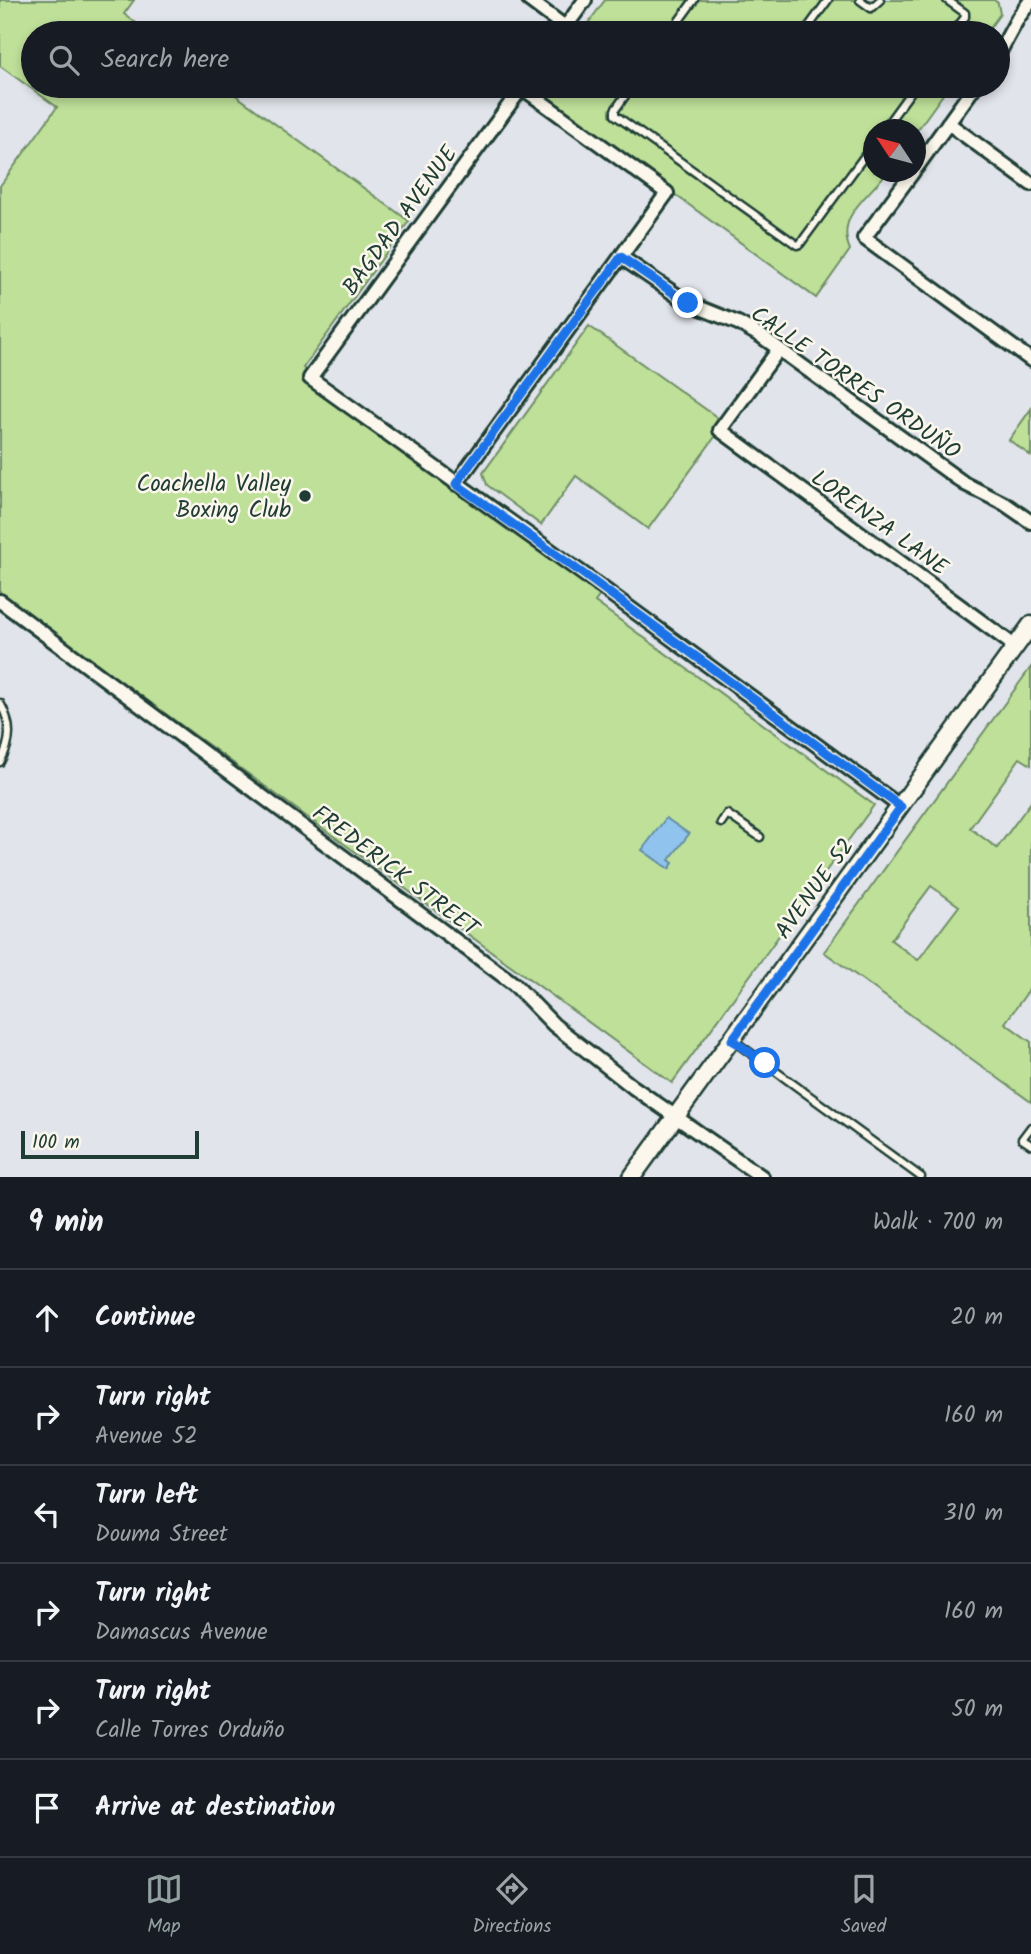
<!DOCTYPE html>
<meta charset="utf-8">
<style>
body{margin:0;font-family:Kalam,sans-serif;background:#20242c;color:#f1f3f6}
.compass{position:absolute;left:863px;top:119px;width:63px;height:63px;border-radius:50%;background:#171b24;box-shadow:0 4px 10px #0003;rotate:306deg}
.scale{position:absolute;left:21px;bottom:18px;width:178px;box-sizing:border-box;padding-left:7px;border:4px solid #1f3d34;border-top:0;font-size:19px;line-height:24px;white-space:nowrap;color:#1f3d34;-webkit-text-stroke:5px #fbf7ec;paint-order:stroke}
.stop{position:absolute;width:21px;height:21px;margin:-16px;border:5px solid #1a73e8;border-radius:50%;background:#fff}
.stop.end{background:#1a73e8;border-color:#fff;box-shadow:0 2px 7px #0008}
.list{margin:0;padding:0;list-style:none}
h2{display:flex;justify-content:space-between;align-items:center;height:91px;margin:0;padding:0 28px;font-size:30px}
h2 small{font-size:23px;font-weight:400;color:#9ea1a6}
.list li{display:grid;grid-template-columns:46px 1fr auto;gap:21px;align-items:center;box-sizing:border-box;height:98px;padding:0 28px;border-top:2px solid #363941}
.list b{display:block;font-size:26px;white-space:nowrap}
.list p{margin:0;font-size:23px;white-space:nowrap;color:#9ea1a6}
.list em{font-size:23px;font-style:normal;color:#9ea1a6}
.icon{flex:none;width:38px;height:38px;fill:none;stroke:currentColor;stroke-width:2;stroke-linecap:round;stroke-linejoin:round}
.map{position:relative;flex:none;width:1031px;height:1177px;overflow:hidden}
.search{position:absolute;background:#171b24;box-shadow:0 4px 10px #0003;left:21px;right:21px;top:21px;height:77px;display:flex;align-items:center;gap:18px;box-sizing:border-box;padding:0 24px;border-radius:38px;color:#9ea1a6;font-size:26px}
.sheet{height:679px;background:#171b24}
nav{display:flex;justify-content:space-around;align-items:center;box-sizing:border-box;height:98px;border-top:2px solid #363941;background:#171b24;font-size:19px;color:#9ea1a6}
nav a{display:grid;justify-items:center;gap:4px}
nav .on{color:#92a19f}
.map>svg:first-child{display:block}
.green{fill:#bee099;stroke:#6e8e66;stroke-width:2;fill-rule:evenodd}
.water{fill:#90c3ed;stroke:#638da3;stroke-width:2}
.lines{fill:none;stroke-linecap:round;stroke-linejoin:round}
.service-casing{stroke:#1f3d34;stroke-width:11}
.minor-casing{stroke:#1f3d34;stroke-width:18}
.secondary-casing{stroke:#1f3d34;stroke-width:21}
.service{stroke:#fbf7ec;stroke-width:6}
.minor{stroke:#fbf7ec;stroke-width:12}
.secondary{stroke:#fbf7ec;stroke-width:16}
.route{stroke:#1a73e8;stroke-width:9}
.poi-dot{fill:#1f3d34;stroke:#fbf7ec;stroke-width:2.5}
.labels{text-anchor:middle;stroke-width:5;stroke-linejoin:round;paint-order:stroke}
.street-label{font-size:23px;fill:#1f3d34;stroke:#fbf7ec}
.poi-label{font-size:23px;fill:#1f3d34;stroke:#fbf7ec;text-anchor:end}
</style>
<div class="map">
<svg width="1031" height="1177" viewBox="0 0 1031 1177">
<rect width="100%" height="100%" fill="#e1e4ea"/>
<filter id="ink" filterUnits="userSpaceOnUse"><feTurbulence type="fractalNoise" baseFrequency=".0143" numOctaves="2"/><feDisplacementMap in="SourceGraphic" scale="14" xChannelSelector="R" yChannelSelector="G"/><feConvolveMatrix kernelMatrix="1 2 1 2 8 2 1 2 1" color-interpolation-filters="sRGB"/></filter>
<g filter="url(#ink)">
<path class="green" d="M0 0H134L124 14 150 33H33V86H223L409 221 303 368 605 588 595 602 874 805 672 1083 0 593V186L57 107 0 66Z
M605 0H994L998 3 1000 14 986 33H581Z
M544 86H949L916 132V130H874V172H887C869 197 835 215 850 250L816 298 546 100Z
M589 326 725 423 648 529 576 476 541 525 487 485 483 473Z
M1031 409V456L1009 440Z
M1031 667V765L1020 758 970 828 997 848 1031 802V987L1005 1023 1031 1042V1102L824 952ZM931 886 959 906 918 960 891 940Z"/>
<path class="water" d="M666 818 689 834 669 860 673 863 669 869 642 850Z"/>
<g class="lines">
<defs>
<path id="service" d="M860 0 871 8 880 0
M947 0 965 13V17L953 33
M670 33 694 0
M804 33 828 0
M632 86 615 110V115L797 245 800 244 874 143
M883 130 915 86
M0 703C12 724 12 741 0 762
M721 823 727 814 760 837
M734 1041 921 1177
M1031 1127 1022 1139 1031 1145"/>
<path id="minor" d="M529 0 565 27
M561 33 585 0
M998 55 1018 18 1031 0
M523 86 310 378 582 573 901 807
M948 123 1031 184
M916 168 975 86
M913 172 864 238 1031 360
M621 257 688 303 738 323 761 336 965 484 1005 504 1031 522
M779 349 720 430 1016 647
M456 484 667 193 521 87
M0 601 514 984 554 1025 633 1087 762 1177"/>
<path id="secondary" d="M632 1177 1031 625"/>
</defs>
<use href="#service" class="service-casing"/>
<use href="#minor" class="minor-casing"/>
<use href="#secondary" class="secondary-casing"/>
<use href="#service" class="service"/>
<use href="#minor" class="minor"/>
<use href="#secondary" class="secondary"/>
</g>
</g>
<g class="lines" filter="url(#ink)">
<path class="route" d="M688 303 621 257 456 484 582 573 901 807 732 1040 765 1063"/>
</g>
<circle class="poi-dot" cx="305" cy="496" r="7"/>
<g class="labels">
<g class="street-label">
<text transform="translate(399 220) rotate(-54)" y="8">BAGDAD AVENUE</text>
<text transform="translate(856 382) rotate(35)" y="8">CALLE TORRES ORDUÑO</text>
<text transform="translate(880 522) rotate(36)" y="8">LORENZA LANE</text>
<text transform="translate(396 870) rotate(37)" y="8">FREDERICK STREET</text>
<text transform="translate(814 888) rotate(-54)" y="8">AVENUE 52</text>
</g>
<g class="poi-label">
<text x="291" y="491">Coachella Valley<tspan x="291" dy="26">Boxing Club</tspan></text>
</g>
</g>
</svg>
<svg class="compass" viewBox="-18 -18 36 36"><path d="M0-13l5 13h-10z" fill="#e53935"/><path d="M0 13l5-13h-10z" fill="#9ea1a6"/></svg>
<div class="scale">100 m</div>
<div class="stop" style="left:765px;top:1063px"></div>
<div class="stop end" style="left:688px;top:303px"></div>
<div class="search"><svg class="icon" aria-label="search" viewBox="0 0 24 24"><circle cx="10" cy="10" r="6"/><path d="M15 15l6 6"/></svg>Search here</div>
</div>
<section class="sheet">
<h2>9 min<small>Walk · 700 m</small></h2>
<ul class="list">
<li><svg class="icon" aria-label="ahead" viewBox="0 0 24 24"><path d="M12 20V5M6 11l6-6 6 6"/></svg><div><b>Continue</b></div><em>20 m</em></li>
<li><svg class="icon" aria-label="right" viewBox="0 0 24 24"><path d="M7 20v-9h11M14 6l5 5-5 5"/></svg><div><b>Turn right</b><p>Avenue 52</p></div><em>160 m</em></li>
<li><svg class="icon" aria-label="left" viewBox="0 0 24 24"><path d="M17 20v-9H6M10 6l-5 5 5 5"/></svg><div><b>Turn left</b><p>Douma Street</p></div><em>310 m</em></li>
<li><svg class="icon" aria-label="right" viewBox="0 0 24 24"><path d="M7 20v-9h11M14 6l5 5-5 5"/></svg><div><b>Turn right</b><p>Damascus Avenue</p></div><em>160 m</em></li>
<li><svg class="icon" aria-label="right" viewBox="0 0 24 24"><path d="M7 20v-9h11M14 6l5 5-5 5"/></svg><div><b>Turn right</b><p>Calle Torres Orduño</p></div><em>50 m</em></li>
<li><svg class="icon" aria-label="arrive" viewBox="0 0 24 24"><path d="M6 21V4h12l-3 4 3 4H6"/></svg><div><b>Arrive at destination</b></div></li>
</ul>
</section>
<nav>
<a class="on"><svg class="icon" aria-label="map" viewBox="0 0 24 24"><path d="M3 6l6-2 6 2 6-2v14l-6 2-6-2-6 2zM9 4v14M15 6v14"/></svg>Map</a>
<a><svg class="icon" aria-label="directions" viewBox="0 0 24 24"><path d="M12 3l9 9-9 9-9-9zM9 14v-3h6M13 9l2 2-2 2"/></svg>Directions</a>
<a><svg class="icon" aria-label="saved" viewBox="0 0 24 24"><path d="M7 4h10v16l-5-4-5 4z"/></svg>Saved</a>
</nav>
